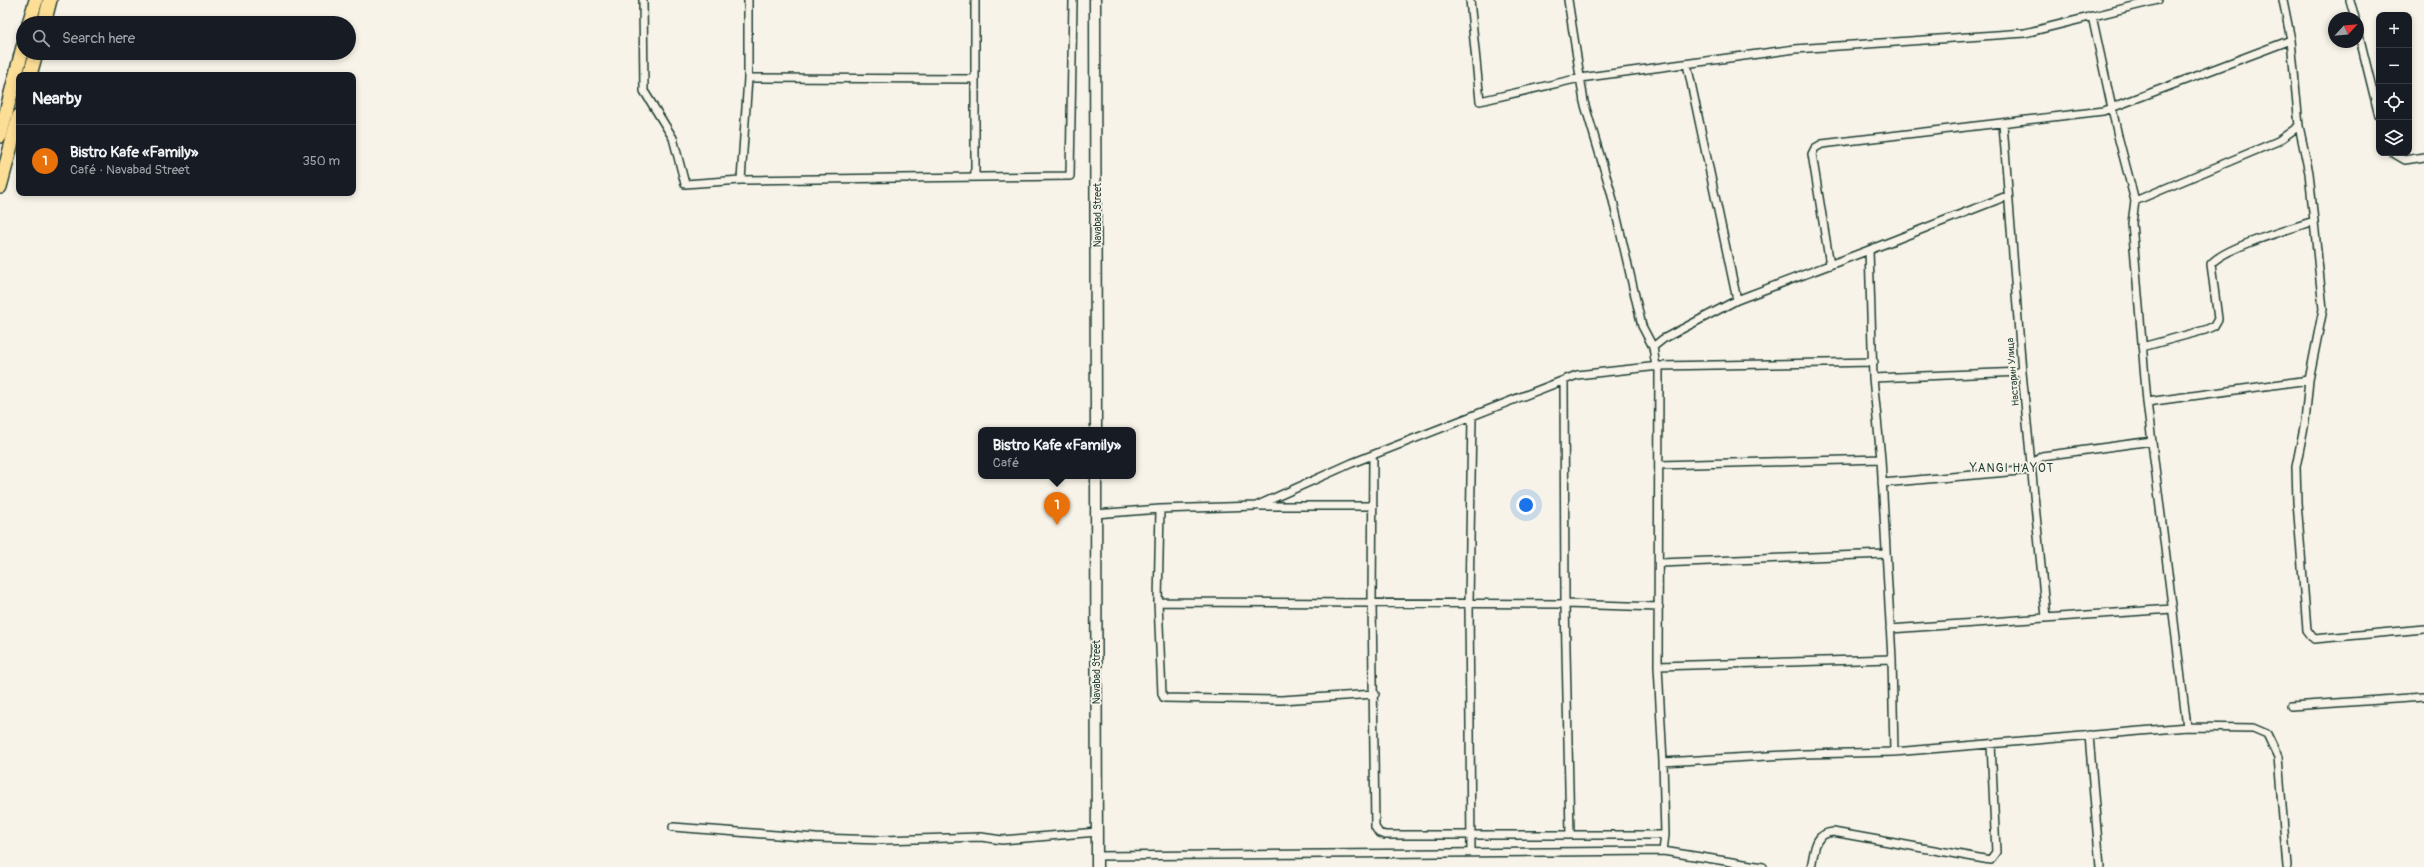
<!DOCTYPE html>
<meta charset="utf-8">
<style>
body{margin:0;font-family:Pangolin,sans-serif;background:#20242c;color:#f1f3f6}
.controls{position:absolute;right:12px;top:12px;display:grid;overflow:hidden;border-radius:8px;box-shadow:0 2px 6px #0003}
.controls button{width:36px;height:36px;display:grid;place-items:center;padding:0;border:0;border-bottom:1px solid #363941;background:#171b24;color:#f1f3f6;font:20px sans-serif}
.compass{position:absolute;left:2328px;top:12px;width:36px;height:36px;border-radius:50%;background:#171b24;box-shadow:0 2px 6px #0003;rotate:64deg}
.you{position:absolute;left:1526px;top:505px;width:14px;height:14px;margin:-10px;border:3px solid #fff;border-radius:50%;background:#1a73e8;box-shadow:0 0 0 6px #1a73e833}
.badge{display:grid;place-items:center;width:26px;height:26px;border-radius:50%;background:#db2777;color:#fff;font-size:13px;font-weight:700}
.pin{position:absolute;translate:-50% -33px;filter:drop-shadow(0 1px 2px #0008)}
.pin::after{content:'';position:absolute;top:21px;width:14px;height:12px;background:inherit;clip-path:polygon(0 0,100% 0,50% 100%)}
.popup{position:absolute;left:978px;top:427px;width:158px;height:52px;box-sizing:border-box;display:grid;place-content:center;border-radius:8px;background:#171b24;filter:drop-shadow(0 1px 3px #0005);font-size:13px;white-space:nowrap;color:#9ea1a6}
.popup b{font-size:15px;color:#f1f3f6}
.popup::after{content:'';position:absolute;left:50%;top:100%;margin-left:-8px;border:8px solid transparent;border-top-color:#171b24}
.list{margin:0;padding:0;list-style:none}
h2{display:flex;justify-content:space-between;align-items:center;height:52px;margin:0;padding:0 16px;font-size:17px}
h2 small{font-size:13px;font-weight:400;color:#9ea1a6}
.list li{display:grid;grid-template-columns:26px 1fr auto;gap:12px;align-items:center;box-sizing:border-box;height:72px;padding:0 16px;border-top:1px solid #363941}
.list b{display:block;font-size:15px;white-space:nowrap}
.list p{margin:0;font-size:13px;white-space:nowrap;color:#9ea1a6}
.list em{font-size:13px;font-style:normal;color:#9ea1a6}
.icon{flex:none;width:22px;height:22px;fill:none;stroke:currentColor;stroke-width:2;stroke-linecap:round;stroke-linejoin:round}
.map{position:relative;flex:none;width:2424px;height:867px;overflow:hidden}
.search{position:absolute;background:#171b24;box-shadow:0 2px 6px #0003;left:16px;top:16px;width:340px;height:44px;display:flex;align-items:center;gap:10px;box-sizing:border-box;padding:0 14px;border-radius:22px;color:#9ea1a6;font-size:15px}
.panel{position:absolute;background:#171b24;box-shadow:0 2px 6px #0003;left:16px;top:72px;width:340px;height:124px;border-radius:8px}
.map>svg:first-child{display:block}
.lines{fill:none;stroke-linecap:round;stroke-linejoin:round}
.street-casing{stroke:#1f3d34;stroke-width:10}
.secondary-casing{stroke:#1f3d34;stroke-width:13}
.highway-casing{stroke:#1f3d34;stroke-width:16}
.street{stroke:#f7f3e8;stroke-width:7}
.secondary{stroke:#f7f3e8;stroke-width:10}
.highway{stroke:#fdde96;stroke-width:13}
.labels{text-anchor:middle;stroke-width:3.5;stroke-linejoin:round;paint-order:stroke}
.street-label{font-size:10px;fill:#1f3d34;stroke:#f7f3e8}
.quarter-label{font-size:12px;letter-spacing:1px;fill:#1f3d34;stroke:#f7f3e8}
</style>
<div class="map">
<svg width="2424" height="867" viewBox="0 0 2424 867">
<rect width="100%" height="100%" fill="#f7f3e8"/>
<filter id="ink" filterUnits="userSpaceOnUse"><feTurbulence type="fractalNoise" baseFrequency=".025" numOctaves="2"/><feDisplacementMap in="SourceGraphic" scale="8" xChannelSelector="R" yChannelSelector="G"/><feConvolveMatrix kernelMatrix="1 2 1 2 8 2 1 2 1" color-interpolation-filters="sRGB"/></filter>
<g filter="url(#ink)">
<g class="lines">
<defs>
<path id="street" d="M643 0 644 91 673 138 685 184 741 180 1070 176 1073 0
M1470 0 1480 101 1580 78 1795 49 2025 33 2158 0
M1568 0 1584 102 1611 192 1642 326 1653 347 1656 367
M2350 0 2355 18
M2092 16 2118 136 2135 201
M2358 31 2379 116
M1687 64 1737 300
M748 78 975 79
M2003 124 2022 372 2046 617
M2299 126 2309 173 2323 309 2309 380 2305 422 2296 467 2297 502 2307 630 2314 639 2424 629
M2393 153 2405 160 2424 157
M975 175V0
M741 180 748 78V0
M1830 265 1812 154 1815 148 1822 144 2103 111 2291 40
M1653 347 1663 339 1737 300 1869 250
M2142 347 2205 330 2214 326 2218 319 2211 264C2225 247 2290 229 2314 221
M1659 366 1658 666 1663 762 1665 835 1663 851
M1873 378 2022 372
M1564 380 1565 604 1570 834
M2147 402 2309 380
M1373 456 1372 603 1375 827 1379 833 1385 835H1665
M1659 465 1881 459
M2030 466 2042 456 2152 441
M1882 483 2031 470
M1260 506H1373
M1160 509 1158 602 1162 694 1164 698 1281 700 1375 694
M1095 514 1160 509 1256 506 1352 463 1577 375 1659 366 1874 362
M1660 563 1886 554
M1158 602 1565 604 1659 607
M1890 629 2172 609
M1658 666 1892 659
M2291 706 2424 697
M2187 727 2147 402 2132 223 2135 201 2278 141 2299 126 2291 40 2283 0
M2089 735 2100 867
M1894 752 1892 659 1881 459 1873 378 1869 250 2007 196
M1663 762 1804 754 1894 752 2187 727 2253 728 2267 734 2278 757 2287 867
M673 827 816 838 882 840 981 837 1002 840 1097 832
M1471 852 1469 603 1472 417
M1097 856 1663 851 1763 867
M1811 867C1815 851 1813 834 1833 832L1990 860 1996 852 1991 744"/>
<path id="secondary" d="M1095 0 1096 430
M1096 476 1097 867"/>
<path id="highway" d="M29 23 36 0
M44 23 50 0
M30 75 36 53
M0 136 23 47
M0 187 19 116"/>
</defs>
<use href="#street" class="street-casing"/>
<use href="#secondary" class="secondary-casing"/>
<use href="#highway" class="highway-casing"/>
<use href="#street" class="street"/>
<use href="#secondary" class="secondary"/>
<use href="#highway" class="highway"/>
</g>
</g>
<g class="labels">
<g class="street-label">
<text transform="translate(1097 215) rotate(-90)" y="4">Navabad Street</text>
<text transform="translate(2012 372) rotate(-95)" y="4">Настарин Улица</text>
<text transform="translate(1096 672) rotate(-90)" y="4">Navabad Street</text>
</g>
<g class="quarter-label">
<text x="2012" y="472">YANGI HAYOT</text>
</g>
</g>
</svg>
<div class="controls">
<button>+</button>
<button>−</button>
<button><svg class="icon" aria-label="locate" viewBox="0 0 24 24"><circle cx="12" cy="12" r="6"/><path d="M12 2v4M12 18v4M2 12h4M18 12h4"/></svg></button>
<button><svg class="icon" aria-label="layers" viewBox="0 0 24 24"><path d="M12 4l9 5-9 5-9-5zM3 14l9 5 9-5"/></svg></button>
</div>
<svg class="compass" viewBox="-18 -18 36 36"><path d="M0-13l5 13h-10z" fill="#e53935"/><path d="M0 13l5-13h-10z" fill="#9ea1a6"/></svg>
<div class="you"></div>
<div class="pin badge" style="left:1057px;top:525px;background:#e8710a">1</div>
<div class="popup"><b>Bistro Kafe «Family»</b>Café</div>
<div class="search"><svg class="icon" aria-label="search" viewBox="0 0 24 24"><circle cx="10" cy="10" r="6"/><path d="M15 15l6 6"/></svg>Search here</div>
<section class="panel">
<h2>Nearby<small></small></h2>
<ul class="list">
<li><span class="badge" style="background:#e8710a">1</span><div><b>Bistro Kafe «Family»</b><p>Café · Navabad Street</p></div><em>350 m</em></li>
</ul>
</section>
</div>
